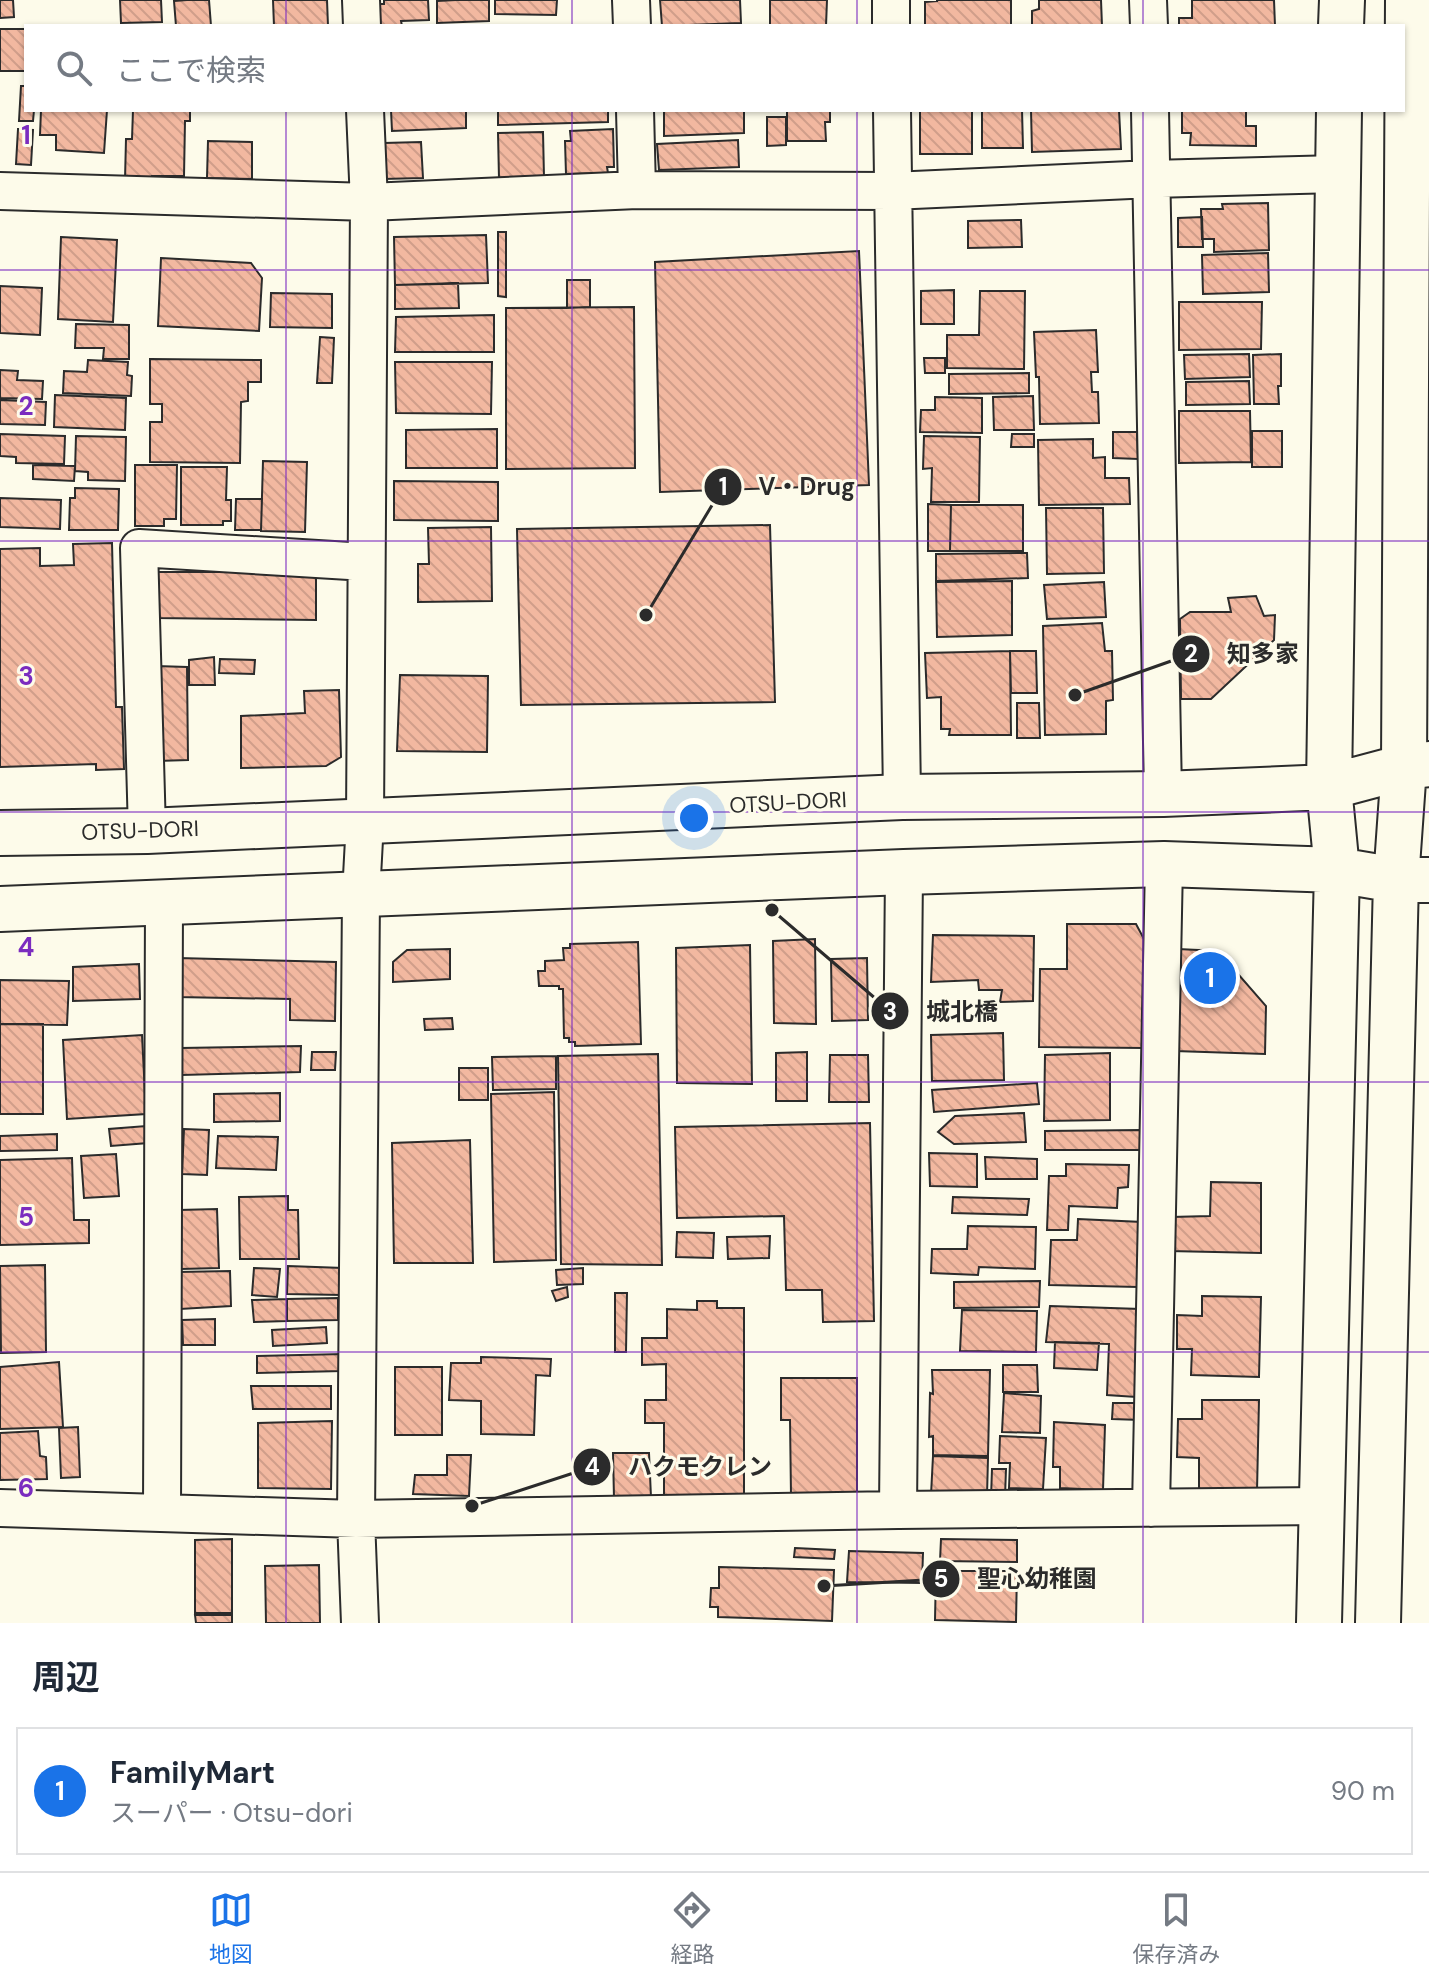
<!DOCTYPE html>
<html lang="ja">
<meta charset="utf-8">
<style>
body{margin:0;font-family:"DM Sans","Noto Sans JP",sans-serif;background:#f6f6f7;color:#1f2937}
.you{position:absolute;left:694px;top:818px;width:28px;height:28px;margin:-20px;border:6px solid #fff;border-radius:50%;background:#1a73e8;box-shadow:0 0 0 12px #1a73e833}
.badge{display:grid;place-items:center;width:52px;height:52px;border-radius:50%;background:#1a73e8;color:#fff;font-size:26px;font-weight:700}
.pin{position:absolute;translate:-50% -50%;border:4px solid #fff;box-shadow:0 2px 8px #0006}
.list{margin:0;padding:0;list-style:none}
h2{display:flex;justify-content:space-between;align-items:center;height:104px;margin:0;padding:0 32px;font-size:34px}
h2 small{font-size:26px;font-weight:400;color:#747a83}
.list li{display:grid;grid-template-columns:52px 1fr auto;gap:24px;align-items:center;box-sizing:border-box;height:128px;margin:0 16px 16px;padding:0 16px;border:2px solid #e0e1e3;border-radius:0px}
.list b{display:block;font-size:30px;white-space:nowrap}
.list p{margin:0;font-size:26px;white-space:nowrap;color:#747a83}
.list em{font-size:26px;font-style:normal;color:#747a83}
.icon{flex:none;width:44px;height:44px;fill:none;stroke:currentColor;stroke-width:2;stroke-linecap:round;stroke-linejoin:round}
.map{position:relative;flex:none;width:1429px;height:1623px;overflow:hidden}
.search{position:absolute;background:#fff;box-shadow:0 2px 6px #0004;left:24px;right:24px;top:24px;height:88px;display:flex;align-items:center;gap:20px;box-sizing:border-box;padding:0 28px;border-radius:0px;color:#747a83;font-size:30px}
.sheet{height:248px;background:#fff}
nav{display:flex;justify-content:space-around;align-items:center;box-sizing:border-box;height:112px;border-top:2px solid #e0e1e3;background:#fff;font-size:22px;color:#747a83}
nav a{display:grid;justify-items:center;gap:4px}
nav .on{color:#1a73e8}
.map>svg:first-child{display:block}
.building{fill:url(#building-back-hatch);stroke:#2b2b2b;stroke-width:2}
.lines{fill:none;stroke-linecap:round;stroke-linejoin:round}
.minor-casing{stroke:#2b2b2b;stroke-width:40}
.tertiary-casing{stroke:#2b2b2b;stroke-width:48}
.minor{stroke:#fdfbea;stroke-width:36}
.tertiary{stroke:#fdfbea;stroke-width:44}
.grid{fill:none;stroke:#7b2cbf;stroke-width:2;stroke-opacity:0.55}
.labels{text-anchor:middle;stroke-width:6;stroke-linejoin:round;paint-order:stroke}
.street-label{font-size:22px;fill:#2b2b2b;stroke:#fdfbea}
.grid-label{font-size:26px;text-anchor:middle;font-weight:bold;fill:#7b2cbf;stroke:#fdfbea;stroke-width:6;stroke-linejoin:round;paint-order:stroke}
.leader{fill:none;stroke:#2b2b2b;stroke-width:3}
.callout-dot{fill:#2b2b2b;stroke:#fdfbea;stroke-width:3}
.mark-label{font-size:24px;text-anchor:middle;font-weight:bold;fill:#fff}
.callout-label{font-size:24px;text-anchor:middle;font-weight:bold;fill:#2b2b2b;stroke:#fdfbea;stroke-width:6;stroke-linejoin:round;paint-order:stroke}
</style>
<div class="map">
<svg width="1429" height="1623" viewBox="0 0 1429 1623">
<defs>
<pattern id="building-back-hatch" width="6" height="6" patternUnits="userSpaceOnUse" patternTransform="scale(2)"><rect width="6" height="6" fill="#f2b8a0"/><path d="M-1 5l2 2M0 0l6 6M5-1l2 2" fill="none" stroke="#d09e8a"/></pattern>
</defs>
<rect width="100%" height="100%" fill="#fdfbea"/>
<path class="building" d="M0 0H13L14 17 0 18Z
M120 0H161L162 22 121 23Z
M187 0H209L211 26H176L174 1Z
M273 0H327L328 26H274Z
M384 0H428L429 20 401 21 402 26H375L374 4H384Z
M456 0H489V21L437 23V1Z
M495 0H557L556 15 495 14Z
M660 0H740L741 23 662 26Z
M770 0H827L826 26H770Z
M937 0H1011V26H925V2L937 1Z
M1039 0H1101L1102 26H1032V11L1039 9Z
M1192 0H1274L1275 26H1179V18H1192Z
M0 29H25L26 71H0Z
M21 86H26V110H34L33 121H19Z
M41 110H107L104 153 56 150V135H40Z
M133 110H190V121H185L184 176H152L151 180H125L126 139H132Z
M391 110H466V128L392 131Z
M498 110H608V122L498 125Z
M664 110H744V133L664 136Z
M787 110H830V122H825L826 141H787Z
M920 110H972V154H920Z
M982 110H1022L1023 148H982Z
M1031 110H1119L1121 149 1032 152Z
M1182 110H1246V126H1256V146L1190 145 1191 133H1182Z
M767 117H786V145L767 146Z
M18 129 33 130 31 165 16 164Z
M613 129 614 167H607L608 173 566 174 565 141H571L570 131Z
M543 132 544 177 499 178 498 133Z
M738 140 739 167 659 170 657 144Z
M208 141 252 142V179L207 178Z
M421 142 423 178 383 179 384 143Z
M1268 203 1269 250 1214 252V239H1202L1201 209H1223L1222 204Z
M1202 217 1203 247H1178V218Z
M1021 220 1022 247 968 248V221Z
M498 232H506V297L498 296Z
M486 235 488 283 395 285 394 237Z
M61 237 117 240 113 322 58 319Z
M859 251 869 485 660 492 655 262Z
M1268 253 1269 292 1203 294 1202 255Z
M161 258 251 263 262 278 259 331 158 326Z
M567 280H590V307L567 308Z
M458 283 459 308 395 309V285Z
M0 286 42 288 40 335 0 333Z
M954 290V324H921V291Z
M980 291H1025L1024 369 947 368V335H979Z
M271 293 332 294V328L270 327Z
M1179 302H1262L1261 349 1179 350Z
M634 307 635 468 506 469V308Z
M494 315V352H395L396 317Z
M76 324 129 325V359H103L104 348H75Z
M1096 330 1098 372H1091L1092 392H1098L1099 423 1040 424 1039 377H1036L1034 332Z
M320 337 334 338 332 383H317Z
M1249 354 1250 377 1185 379 1184 355Z
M1281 354V386H1278L1279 404H1254L1253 355Z
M924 358H945V373H925Z
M150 359 261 360V382H248V401L241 402 240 463 150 462V422H162V404H150Z
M88 360 128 362 127 375 132 376 131 396 63 393 64 371 87 372Z
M395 362H492L491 414 396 413Z
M0 370 18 371 17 380 43 381 42 399 0 398Z
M1029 373V393L949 394V374Z
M1249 381 1250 404 1186 405V382Z
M55 395 126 398 125 430 54 427Z
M1033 396 1034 430H994L993 397Z
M935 397 982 398V433L920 432 921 410H935Z
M0 400 46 402 45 425 0 424Z
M1179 411H1250L1251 462 1179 463Z
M497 429V468H406V430Z
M1252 431H1282V467H1252Z
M1113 432H1137L1138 459 1113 458Z
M0 434 65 436 64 464 16 463V457L0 456Z
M1012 434H1034V447H1011Z
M76 436 126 437 125 481 88 480V472L75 471Z
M924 436 980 437 979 502H931L932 468 923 469Z
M1093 439V458L1105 457V478H1129L1130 504 1039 505 1038 440Z
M263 461 307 462 305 532 261 531Z
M33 465 75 466 74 481 33 479Z
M135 465H177L176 519H164V526H135Z
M181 467H227L226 500H231V521H223V525H181Z
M394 481 498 482V521L394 520Z
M75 488 119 489 118 530H69L70 498H75Z
M0 498 61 500 60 529 0 527Z
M236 499H262L261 530H235Z
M928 504 951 505 950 551H928Z
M951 505H1023V551H950Z
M1046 508H1103L1104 573 1047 574Z
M770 525 775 702 521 705 517 529Z
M491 527 492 601 418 602V564H429L428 528Z
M112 543 116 707H122L124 769 96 770V764L0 767V549L40 548V566L74 565 73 544Z
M1027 553 1028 578 936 581V554Z
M156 572H316V620L156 618Z
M1012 581V635L937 637 936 582Z
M1104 582 1106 617 1047 619 1044 585Z
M1256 596 1264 616 1275 615 1274 640 1211 699H1181L1180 619 1190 612H1231L1228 598Z
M1102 623 1105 651H1112L1113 700 1106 701V734L1045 735 1043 626Z
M1010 651H1036L1037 693H1011Z
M1010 651 1011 735H949L950 729H941V697L927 698 925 653Z
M214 657 215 685H189V660Z
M220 659 255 660 254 674 219 673Z
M156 666 187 667 188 760 157 761Z
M400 675 488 676 487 752 397 751Z
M339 690 341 757 326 766 241 768V716L305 713 304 691Z
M1017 703H1039L1040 738H1017Z
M1067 924H1136L1145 941 1143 1048 1039 1047 1040 969H1067Z
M933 935 1034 936 1033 1001 1000 1002 1002 990H979L978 980 931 982Z
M815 939 816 1024 774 1023 773 941Z
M638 942 641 1044 575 1046V1042H569V1038H564L563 989H559V986H539L538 971H545V961L564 960 563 948H570V944Z
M750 945 752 1084 677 1083 676 948Z
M450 949V979L393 982V962L407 950Z
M1178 949 1218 951 1266 1006 1265 1054 1175 1051Z
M178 958 336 962 335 1021 290 1020V999L177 997Z
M867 958 868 1020 832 1021 831 959Z
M139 964 140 999 73 1001V967Z
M0 980 69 981 67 1025 0 1024Z
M452 1018 453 1029 425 1030 424 1019Z
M0 1024H43V1114H0Z
M1003 1033 1004 1080 932 1081 931 1035Z
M142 1035 146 1114 67 1119 63 1040Z
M301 1046 300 1072 182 1075 181 1048Z
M312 1052H336L335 1070H311Z
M807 1052V1101H776V1053Z
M1110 1053V1120L1044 1121 1045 1055Z
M658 1054 662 1265 561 1264 558 1056Z
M830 1055H868L869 1102H829Z
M556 1056V1089L493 1090 492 1057Z
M459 1068H488V1100H459Z
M1037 1083 1039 1104 934 1112 932 1090Z
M554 1092 556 1260 494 1262 491 1094Z
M280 1093V1121L214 1122V1094Z
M1024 1113 1026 1142 954 1144 938 1132 955 1116Z
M870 1123 874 1321 823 1322 822 1290H786L784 1216 677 1218 675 1127Z
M146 1126 148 1143 111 1146 109 1129Z
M184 1129 209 1130 207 1175 182 1174Z
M1140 1130V1150H1045V1131Z
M57 1134V1150L0 1151V1136Z
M218 1136 278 1137 276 1170 216 1168Z
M470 1140 473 1263H394L392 1143Z
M929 1153 977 1154V1187L930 1186Z
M116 1154 119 1196 84 1198 81 1156Z
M985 1157 1037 1159V1179H986Z
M72 1158 74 1220H89V1243L0 1245V1160Z
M1066 1164 1129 1165 1128 1187 1118 1188 1117 1208 1069 1206 1068 1230H1047L1049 1176H1066Z
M1211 1182 1261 1183V1253L1169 1251 1171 1217 1210 1216Z
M288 1196V1210H298L299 1259H240L239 1197Z
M953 1197 1029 1199 1027 1215 952 1213Z
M217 1209 219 1268 181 1269 179 1210Z
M1078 1219 1142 1222 1138 1287 1049 1285 1051 1240H1077Z
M968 1226 1036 1227 1035 1269 979 1267 978 1275 931 1273 932 1249H967Z
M677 1232 714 1233 713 1258 676 1257Z
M770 1236 769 1258 728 1259 727 1237Z
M45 1265 46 1352 1 1353 0 1266Z
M288 1266 343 1268 342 1295 287 1294Z
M254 1268 280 1269 277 1297 252 1295Z
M583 1268V1284L557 1285 556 1270Z
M230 1271 231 1306 180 1309 178 1272Z
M1040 1281 1039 1307 954 1308V1282Z
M567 1287 568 1297 556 1301 552 1291Z
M615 1293H627L626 1352H615Z
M1202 1296 1261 1297 1259 1377 1191 1375 1192 1349H1177V1315L1202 1316Z
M338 1298V1320L287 1321V1299Z
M287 1299V1321L254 1322 252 1300Z
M697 1301H717V1308H744V1498H664V1423H645V1400H666V1364L642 1365V1338H667V1309L697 1310Z
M1050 1306 1140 1309 1136 1397 1107 1395 1109 1344 1046 1342Z
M962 1310 1037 1311 1036 1352 960 1351Z
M215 1319V1345H183L182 1320Z
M326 1327 327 1343 273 1346 272 1330Z
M1055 1342 1099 1343 1097 1370 1054 1368Z
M343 1354 342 1371 257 1373V1356Z
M481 1357 551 1359 550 1376 536 1375 534 1435 481 1434V1401L449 1400 451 1363H481Z
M59 1362 63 1427 0 1429V1367Z
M1003 1365H1037L1038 1392H1003Z
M395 1367H442V1435H395Z
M932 1370H990L988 1456 933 1455V1436L929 1437 930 1393 933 1394Z
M781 1378H857V1495H791L790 1420H781Z
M251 1386H331V1409H253Z
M1004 1393 1041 1396 1040 1433 1002 1432Z
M1202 1400H1259L1257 1491 1199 1490V1458L1177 1457 1178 1419H1202Z
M1113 1403H1142L1141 1420 1112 1419Z
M332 1421 331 1489 258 1488V1423Z
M1054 1422 1105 1425 1103 1490 1060 1488V1467H1053Z
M78 1427 80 1477 61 1478 59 1428Z
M38 1431 40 1456 46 1457 47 1479 0 1480V1433Z
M1000 1436 1046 1438 1043 1489 1009 1488 1010 1463H999Z
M613 1453H649L651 1497 614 1498Z
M447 1455H471L469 1496 413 1494 415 1475H447Z
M933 1456 988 1458 987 1496 931 1495Z
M992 1469H1006L1005 1497 991 1498Z
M232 1539V1613H195V1540Z
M941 1539 1017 1540V1562L940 1561Z
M795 1548 835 1550 834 1559 794 1557Z
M849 1551 923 1553 922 1583 847 1582Z
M319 1565 320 1623H266L265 1566Z
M719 1567 834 1570 832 1621 718 1617V1607H710L711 1588H719Z
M936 1571H1017L1016 1622 935 1620Z
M195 1615H232V1623H196Z"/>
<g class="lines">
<defs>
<path id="minor" d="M361 0 362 26
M631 0 632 26
M891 0V26
M1148 0 1149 26
M635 110 637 190
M892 110 902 797
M1150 110 1163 794
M0 191 369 202 637 190 892 191 1152 179 1338 174
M147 831 139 548 366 562
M0 1508 356 1519 898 1510 1323 1506
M1151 1508 1164 864
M898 1510 904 872
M162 1513 164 901
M360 1623 356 1519 361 895 365 821 369 202 365 110"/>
<path id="tertiary" d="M1341 26 1342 0
M0 833 147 831 902 797 1163 794 1329 787 1404 767 1429 764
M0 909 904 872 1164 864 1337 870 1396 880H1429
M1319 1623 1337 870 1329 787 1339 110
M1378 1623 1396 880 1404 767 1408 0"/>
</defs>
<use href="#minor" class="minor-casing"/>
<use href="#tertiary" class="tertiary-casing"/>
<use href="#minor" class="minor"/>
<use href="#tertiary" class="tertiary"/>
</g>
<path class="grid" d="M286 0V26M572 0V26M857 0V26M1143 0V26M286 110V1623M572 110V1623M857 110V1623M1143 110V1623M0 270H1429M0 541H1429M0 812H1429M0 1082H1429M0 1352H1429"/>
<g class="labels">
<g class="street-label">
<text transform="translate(788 802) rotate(-3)" y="8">OTSU-DORI</text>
<text transform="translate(140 830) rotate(-2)" y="8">OTSU-DORI</text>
</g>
</g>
<g class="grid-label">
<text x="26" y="144">1</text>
<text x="26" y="415">2</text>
<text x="26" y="685">3</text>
<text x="26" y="956">4</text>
<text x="26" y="1226">5</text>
<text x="26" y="1497">6</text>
</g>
<path class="leader" d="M646 615L723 487M1075 695L1191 654M772 910L890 1011M472 1506L592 1467M824 1586L941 1579"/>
<g class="callout-dot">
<circle cx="646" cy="615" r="8"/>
<circle cx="1075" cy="695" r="8"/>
<circle cx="772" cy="910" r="8"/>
<circle cx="472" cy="1506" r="8"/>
<circle cx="824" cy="1586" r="8"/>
<circle cx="723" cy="487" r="20"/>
<circle cx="1191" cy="654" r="20"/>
<circle cx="890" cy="1011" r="20"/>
<circle cx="592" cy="1467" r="20"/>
<circle cx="941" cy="1579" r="20"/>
</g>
<g class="mark-label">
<text x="723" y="495">1</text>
<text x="1191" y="662">2</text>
<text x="890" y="1020">3</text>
<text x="592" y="1475">4</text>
<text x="941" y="1587">5</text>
</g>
<g class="callout-label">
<text x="807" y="495">V・Drug</text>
<text x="1263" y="662">知多家</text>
<text x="962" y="1020">城北橋</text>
<text x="700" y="1475">ハクモクレン</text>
<text x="1037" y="1587">聖心幼稚園</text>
</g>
</svg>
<div class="you"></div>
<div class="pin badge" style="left:1210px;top:978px">1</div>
<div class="search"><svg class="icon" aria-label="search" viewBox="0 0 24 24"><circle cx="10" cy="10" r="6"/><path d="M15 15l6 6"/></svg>ここで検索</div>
</div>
<section class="sheet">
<h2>周辺<small></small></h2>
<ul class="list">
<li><span class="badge">1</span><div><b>FamilyMart</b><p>スーパー · Otsu-dori</p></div><em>90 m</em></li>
</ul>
</section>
<nav>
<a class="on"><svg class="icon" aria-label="map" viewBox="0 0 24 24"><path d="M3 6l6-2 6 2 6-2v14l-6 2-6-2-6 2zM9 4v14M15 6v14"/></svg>地図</a>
<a><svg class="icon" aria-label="directions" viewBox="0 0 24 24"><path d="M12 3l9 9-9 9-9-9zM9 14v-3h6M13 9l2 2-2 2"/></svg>経路</a>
<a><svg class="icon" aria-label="saved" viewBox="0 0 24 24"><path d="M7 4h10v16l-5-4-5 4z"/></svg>保存済み</a>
</nav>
